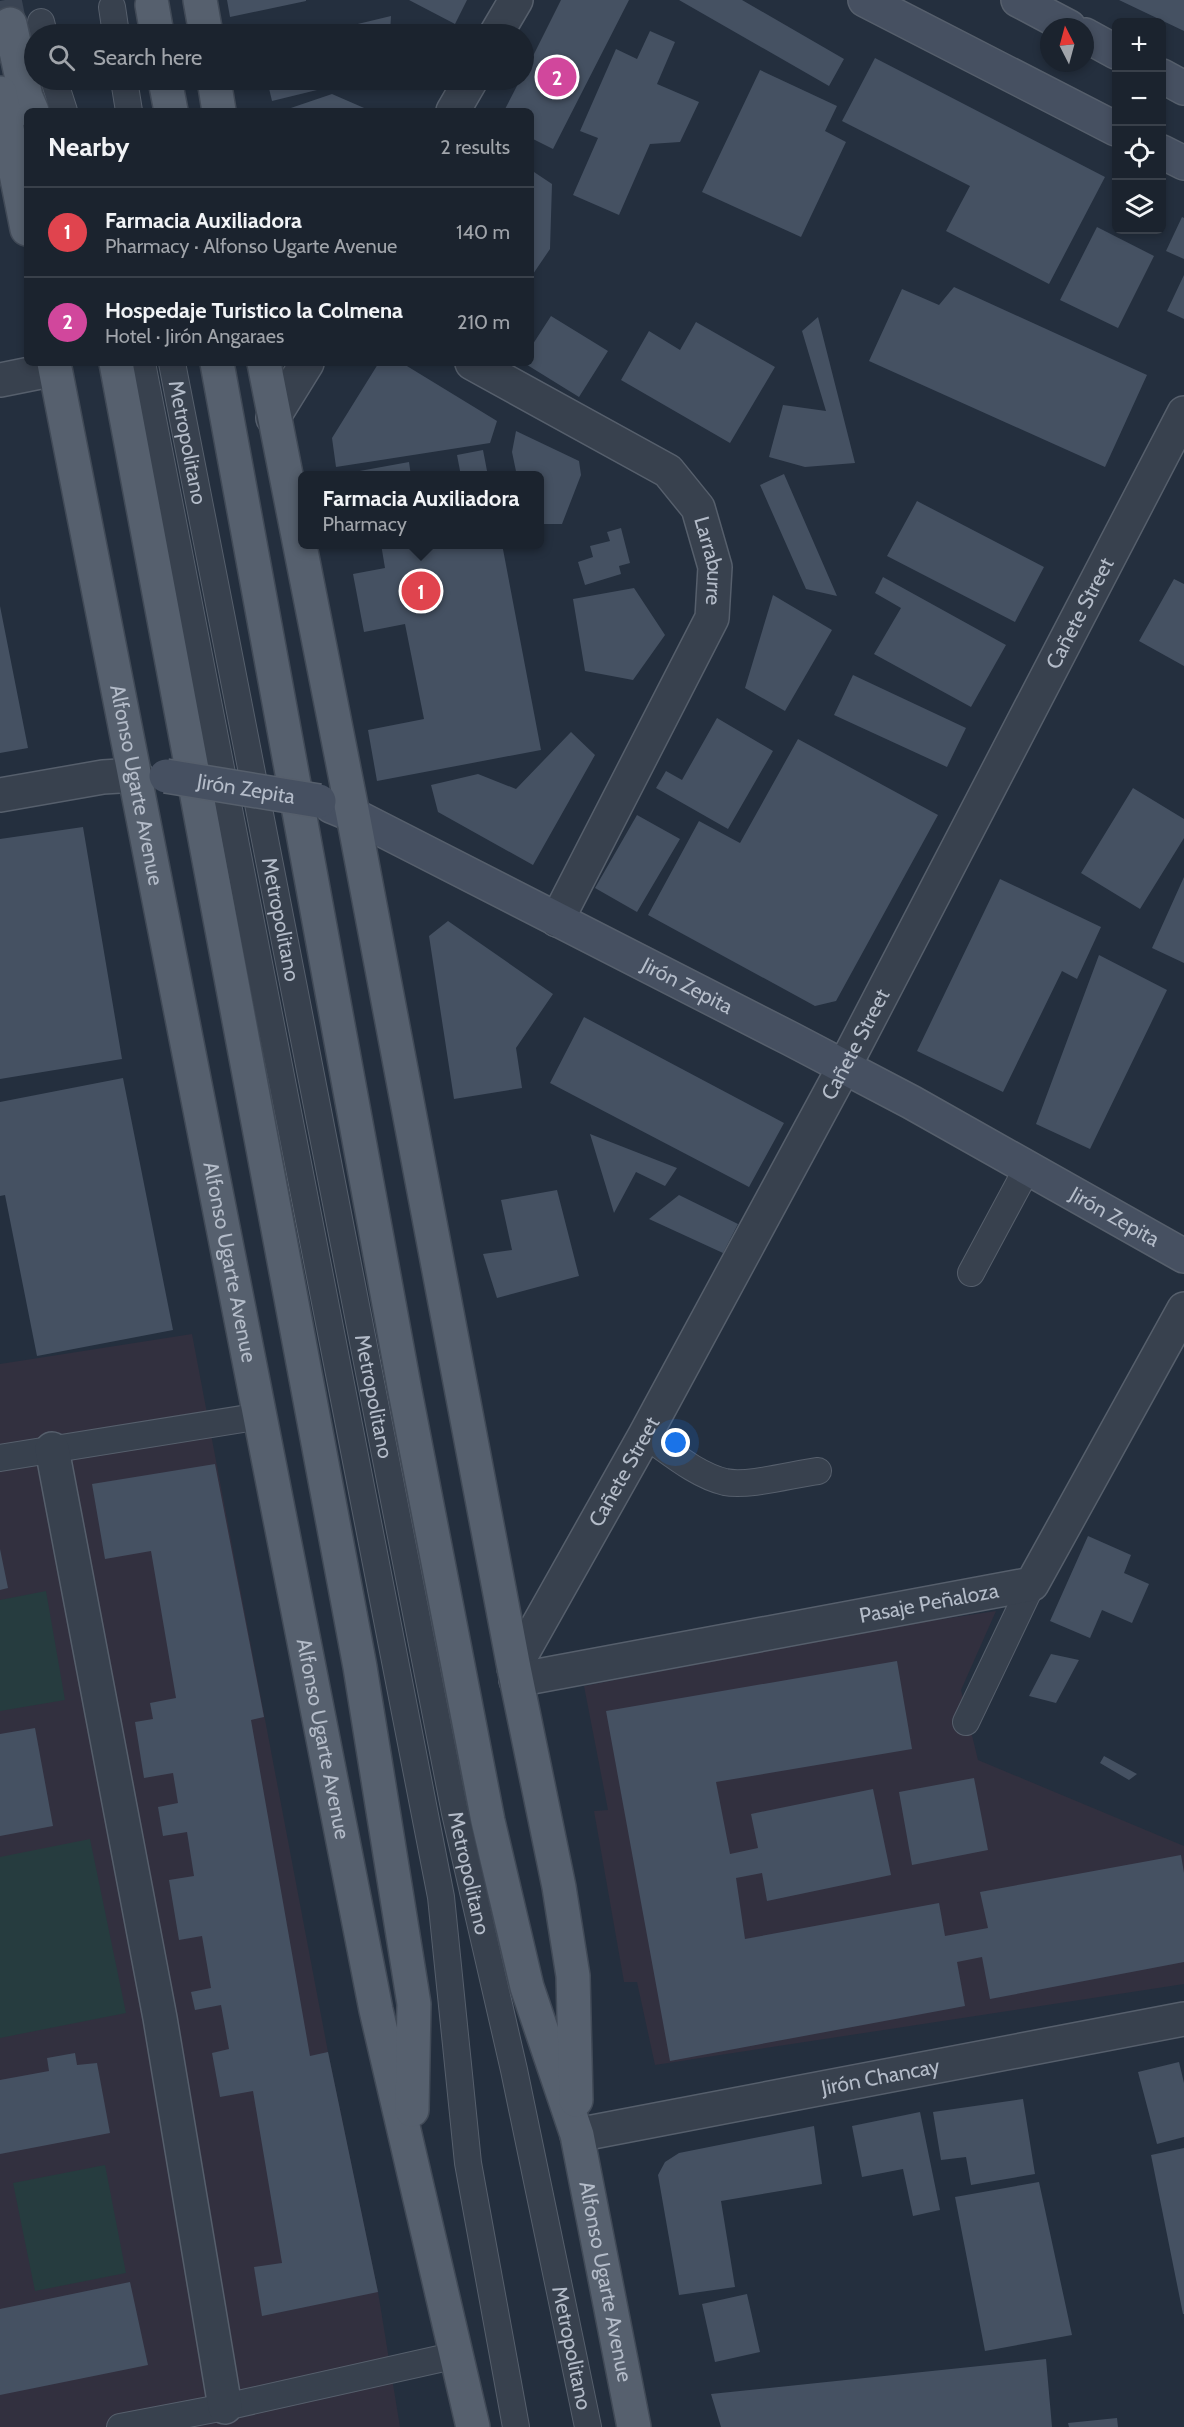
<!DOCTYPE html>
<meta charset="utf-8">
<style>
body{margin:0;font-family:Cabin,sans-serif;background:#242b36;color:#f1f3f6}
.controls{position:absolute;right:18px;top:18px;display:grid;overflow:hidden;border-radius:9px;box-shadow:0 3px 9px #0003}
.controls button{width:54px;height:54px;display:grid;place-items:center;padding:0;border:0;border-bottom:2px solid #39404a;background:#1b232e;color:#f1f3f6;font:30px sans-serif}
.compass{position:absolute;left:1040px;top:18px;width:54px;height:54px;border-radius:50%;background:#1b232e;box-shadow:0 3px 9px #0003;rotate:354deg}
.you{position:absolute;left:676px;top:1443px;width:21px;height:21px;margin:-15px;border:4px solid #fff;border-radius:50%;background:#1a73e8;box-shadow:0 0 0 9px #1a73e833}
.badge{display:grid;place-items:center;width:39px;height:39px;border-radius:50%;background:#b45309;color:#fff;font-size:20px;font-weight:700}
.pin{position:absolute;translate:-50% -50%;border:3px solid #fff;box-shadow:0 2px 6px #0006}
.popup{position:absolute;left:298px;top:471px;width:246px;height:78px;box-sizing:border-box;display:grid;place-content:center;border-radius:9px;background:#1b232e;filter:drop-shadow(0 2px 4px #0005);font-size:20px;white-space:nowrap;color:#a0a4aa}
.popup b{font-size:22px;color:#f1f3f6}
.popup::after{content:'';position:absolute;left:50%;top:100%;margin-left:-12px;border:12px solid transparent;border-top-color:#1b232e}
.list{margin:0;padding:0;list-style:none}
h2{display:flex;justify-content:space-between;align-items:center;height:78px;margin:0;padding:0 24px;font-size:26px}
h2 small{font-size:20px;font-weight:400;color:#a0a4aa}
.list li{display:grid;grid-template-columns:39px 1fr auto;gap:18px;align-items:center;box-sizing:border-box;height:90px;padding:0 24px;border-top:2px solid #39404a}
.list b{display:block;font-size:22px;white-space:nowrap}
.list p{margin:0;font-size:20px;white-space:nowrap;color:#a0a4aa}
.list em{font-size:20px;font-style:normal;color:#a0a4aa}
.icon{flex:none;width:33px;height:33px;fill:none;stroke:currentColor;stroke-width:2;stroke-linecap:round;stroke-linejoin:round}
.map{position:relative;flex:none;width:1184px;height:2427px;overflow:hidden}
.search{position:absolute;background:#1b232e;box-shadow:0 3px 9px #0003;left:24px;top:24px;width:510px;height:66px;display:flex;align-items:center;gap:15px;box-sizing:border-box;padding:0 21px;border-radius:33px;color:#a0a4aa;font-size:22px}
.panel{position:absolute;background:#1b232e;box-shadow:0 3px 9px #0003;left:24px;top:108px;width:510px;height:258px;border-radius:9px}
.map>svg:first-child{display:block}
.medical{fill:#32303f}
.green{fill:#263c3f}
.building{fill:#455162}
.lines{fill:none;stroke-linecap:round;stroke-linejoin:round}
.primary-tunnel{stroke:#3a4453;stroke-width:33;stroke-dasharray:33 16;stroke-linecap:butt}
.lane-casing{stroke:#565f6c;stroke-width:28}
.street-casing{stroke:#565f6c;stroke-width:36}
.secondary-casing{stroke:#565f6c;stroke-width:36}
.primary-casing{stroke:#414a57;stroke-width:36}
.lane{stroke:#38414e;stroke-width:26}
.street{stroke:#38414e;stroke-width:33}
.secondary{stroke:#465061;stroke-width:33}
.primary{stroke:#56606e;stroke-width:33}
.secondary-bridge-casing{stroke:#565f6c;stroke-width:36;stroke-linecap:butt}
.secondary-bridge{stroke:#465061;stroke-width:33}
.labels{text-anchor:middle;stroke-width:4.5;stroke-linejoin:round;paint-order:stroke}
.street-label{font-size:21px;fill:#b4bcc9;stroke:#1d2633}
</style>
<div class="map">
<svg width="1184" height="2427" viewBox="0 0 1184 2427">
<rect width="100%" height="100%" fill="#242f3e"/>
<path class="medical" d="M192 1334 328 2052 378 2292 400 2427H0V1364Z
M996 1611 961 1690 978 1760 1184 1846V1984L655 2065 637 1982H624L594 1811 608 1810 584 1686 883 1628Z"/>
<path class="green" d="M46 1591 65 1700 0 1711V1600Z
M90 1839 126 2013 0 2038V1857Z
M105 2165 126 2273 35 2291 13 2183Z"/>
<path class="building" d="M227 0H306V1L230 17Z
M409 0H467L455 24Z
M561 0H629L553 149 531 138V111H504L520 80H524V74Z
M679 0H742L844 59 829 86Z
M1119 0H1184V31Z
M391 16 390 34H316Z
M650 31 675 42 657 84 699 102 680 142 650 144 619 215 573 195 598 138 580 131 616 49 637 59Z
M875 58 1105 177 1049 284 946 231 970 186 842 121Z
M760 70 837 106 825 131 846 142 801 237 702 192Z
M267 80H358L272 101Z
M332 94 371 111H282Z
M531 170 552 184 550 249 531 277Z
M1182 217 1184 218V259L1166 251Z
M1097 227 1154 256 1118 328 1060 300Z
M1184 275V319L1167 311Z
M954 287 1147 375 1105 467 869 361 902 289 939 305Z
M551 316 608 351 579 397 524 363H531V347Z
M818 317 855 463 805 467 769 457 783 405 826 411 802 331Z
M696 322 775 367 730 443 621 380 649 331 680 350Z
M385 363H402L497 421 490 443 336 467 332 438 378 364Z
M516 431 579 461 581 475 562 524H540V476H517L512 452Z
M483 450 488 476H461L457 455Z
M409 462 411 476H343V474Z
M784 474 837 596 806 589 760 485Z
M917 501 1044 567 1015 622 887 556Z
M621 528 630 563 619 566 621 574 585 585 578 562 593 557 590 546 610 541 607 532Z
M381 544H502L541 750 377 781 368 730 424 719 405 624 364 632 353 574 385 568Z
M883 577 1006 645 971 707 874 654 901 608 875 593Z
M1174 579 1184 584V666L1139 641Z
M634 588 665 635 633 680 585 671 573 599Z
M773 595 832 630 785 711 745 688Z
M0 606 28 748 0 753Z
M853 675 966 728 947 767 834 715Z
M717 718 773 751 728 829 656 788 666 771 682 780Z
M571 732 595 755 533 865 438 812 431 785 478 774 516 789Z
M798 739 938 815 836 1001 815 1006 648 915 699 821 740 843Z
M1133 788 1184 819V838L1140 909 1081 873Z
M637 815 680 839 637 912 595 888Z
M83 827 122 1059 0 1079V839Z
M1184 877V963L1152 948Z
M1000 879 1101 927 1077 979 1062 971 1003 1092 917 1051Z
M448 921 553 994 516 1048 522 1088 454 1099 429 936Z
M1099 955 1167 990 1090 1149 1036 1124Z
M584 1017 784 1123 749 1187 550 1083Z
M123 1078 173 1330 37 1356 5 1195 0 1196V1102Z
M590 1134 677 1168 665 1186 636 1172 614 1213Z
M557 1190 579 1276 497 1298 483 1254 512 1250 501 1200Z
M679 1195 738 1224 723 1253 649 1219Z
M215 1464 264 1717 251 1720 310 2056 328 2052 378 2292 262 2316 254 2267 282 2263 253 2091 220 2097 212 2053 229 2049 221 2005 195 2010 191 1992 211 1988 202 1936 179 1940 169 1880 194 1876 187 1832 163 1836 158 1807 178 1803 173 1773 144 1778 135 1722 153 1719 150 1703 176 1698 151 1551 105 1559 92 1484Z
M1088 1536 1131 1555 1124 1573 1149 1584 1132 1623 1102 1610 1090 1638 1050 1621Z
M0 1549 8 1588 0 1590Z
M1051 1654 1079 1660 1056 1703 1029 1696Z
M897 1661 912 1749 716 1782 730 1854 758 1848 751 1814 873 1789 891 1875 767 1901 762 1873 736 1878 745 1939 939 1903 945 1936 988 1928 980 1892 1181 1855 1184 1873V1962L990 1999 982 1957 957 1962 965 2006 670 2061 606 1711Z
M35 1728 53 1826 0 1836V1734Z
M1104 1756 1137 1774 1129 1780 1100 1763Z
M974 1778 988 1850 912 1865 899 1792Z
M75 2053 77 2065 97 2063 110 2133 0 2154V2080L49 2071 47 2058Z
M1179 2062 1184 2083V2137L1157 2144 1138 2072Z
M1023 2099 1035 2174 971 2185 966 2157 941 2160 933 2112Z
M920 2112 940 2210 913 2216 903 2169 862 2177 852 2126Z
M814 2126 822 2184 721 2201 735 2287 679 2295 658 2175 665 2162 679 2153Z
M1184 2148V2314H1183L1151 2155Z
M1039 2182 1072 2335 985 2351 955 2197Z
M130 2282 148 2365 0 2395V2309Z
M747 2294 760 2352 715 2362 702 2304Z
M1046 2359 1052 2427H721L711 2394Z
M1117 2418 1118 2427H1069L1068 2423Z"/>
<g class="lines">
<path class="primary-tunnel" d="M5 0 10 24"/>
<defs>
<g id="lane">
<path d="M112 7 116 34"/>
<path d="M41 22 44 34"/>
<path d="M54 80 64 111"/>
<path d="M124 80 129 111"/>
<path d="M142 363 441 1897 468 2163 516 2427"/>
<path id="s1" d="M172 363 455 1813 514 2070 588 2427"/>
<path d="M971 1273 1028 1167"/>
<path d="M645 1435C670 1452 696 1475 725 1482 748 1487 794 1474 818 1471"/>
<path d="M0 1458 261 1416"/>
<path d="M966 1722 1032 1584"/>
<path d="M120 2427 225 2407 457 2355"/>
</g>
<g id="street">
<path d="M496 34 516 0"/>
<path d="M453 111 471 80"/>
<path id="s2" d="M472 363 668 471 698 508 715 567 712 618 557 920"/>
<path d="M0 380 55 369"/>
<path d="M273 418 307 363"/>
<path d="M0 795 103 777 136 775"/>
<path d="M52 1449 160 2018 225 2407"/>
<path id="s3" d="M514 1668 645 1435 844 1067 1184 413"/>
<path id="s4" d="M516 1680 1032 1584 1184 1309"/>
<path id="s5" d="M577 2135 1184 2019"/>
</g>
<g id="secondary">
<path d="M865 0 1116 129"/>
<path d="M1018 0 1069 27"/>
<path d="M1085 35 1116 52"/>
<path d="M1162 76 1184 88"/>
<path d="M1162 152 1184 163"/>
<path id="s6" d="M331 806 353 815 791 1039 911 1102 1184 1256"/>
</g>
<g id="primary">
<path d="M200 0 206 34"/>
<path d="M152 5 157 34"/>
<path d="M10 24 26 97 32 111"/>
<path d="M165 80 171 111"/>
<path d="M214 80 219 111"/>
<path d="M0 93 27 229"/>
<path id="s7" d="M54 363 376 2010 473 2427"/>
<path d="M116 363 360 1667 414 2004 412 2110"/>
<path id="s8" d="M217 363 404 1386 488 1821 527 1987 577 2135 634 2427"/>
<path d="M264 363 353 815 514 1668 559 1887 573 1976 576 2100"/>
</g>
</defs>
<use href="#lane" class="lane-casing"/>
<use href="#street" class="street-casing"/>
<use href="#secondary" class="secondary-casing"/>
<use href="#primary" class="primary-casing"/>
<use href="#lane" class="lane"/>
<use href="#street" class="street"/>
<use href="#secondary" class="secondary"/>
<use href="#primary" class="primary"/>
<defs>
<g id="secondary-bridge">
<path id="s9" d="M166 776 319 801"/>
</g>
</defs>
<use href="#secondary-bridge" class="secondary-bridge-casing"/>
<use href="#secondary-bridge" class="secondary-bridge"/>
</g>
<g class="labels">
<g class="street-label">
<text dy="7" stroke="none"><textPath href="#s1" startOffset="81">Metropolitano</textPath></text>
<text dy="7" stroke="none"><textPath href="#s2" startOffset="326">Larraburre</textPath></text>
<text dy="7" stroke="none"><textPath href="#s3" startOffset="1197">Cañete Street</textPath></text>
<text dy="7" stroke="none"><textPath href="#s7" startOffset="430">Alfonso Ugarte Avenue</textPath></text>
<text dy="7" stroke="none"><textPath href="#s9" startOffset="81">Jirón Zepita</textPath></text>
<text dy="7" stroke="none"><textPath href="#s1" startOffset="567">Metropolitano</textPath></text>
<text dy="7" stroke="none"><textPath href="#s6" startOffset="399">Jirón Zepita</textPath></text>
<text dy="7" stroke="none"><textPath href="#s3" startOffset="711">Cañete Street</textPath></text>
<text dy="7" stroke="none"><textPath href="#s6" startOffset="885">Jirón Zepita</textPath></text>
<text dy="7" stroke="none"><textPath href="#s7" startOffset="916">Alfonso Ugarte Avenue</textPath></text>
<text dy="7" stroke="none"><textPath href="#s1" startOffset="1053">Metropolitano</textPath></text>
<text dy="7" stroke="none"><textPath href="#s3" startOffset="225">Cañete Street</textPath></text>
<text dy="7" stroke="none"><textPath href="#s4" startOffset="420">Pasaje Peñaloza</textPath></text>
<text dy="7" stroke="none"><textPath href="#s7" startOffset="1402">Alfonso Ugarte Avenue</textPath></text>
<text dy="7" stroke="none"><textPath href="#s1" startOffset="1539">Metropolitano</textPath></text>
<text dy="7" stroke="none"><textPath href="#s5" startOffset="309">Jirón Chancay</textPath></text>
<text dy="7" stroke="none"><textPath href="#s8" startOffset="1959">Alfonso Ugarte Avenue</textPath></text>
<text dy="7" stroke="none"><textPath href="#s1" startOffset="2025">Metropolitano</textPath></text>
</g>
</g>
</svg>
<div class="controls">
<button>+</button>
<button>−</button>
<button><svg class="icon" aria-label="locate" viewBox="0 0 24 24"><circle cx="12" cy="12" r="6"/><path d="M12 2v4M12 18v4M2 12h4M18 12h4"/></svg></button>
<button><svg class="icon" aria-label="layers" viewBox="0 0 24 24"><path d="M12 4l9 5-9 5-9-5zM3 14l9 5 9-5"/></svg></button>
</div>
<svg class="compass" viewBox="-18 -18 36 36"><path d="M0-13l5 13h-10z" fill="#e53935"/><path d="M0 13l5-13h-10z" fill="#a0a4aa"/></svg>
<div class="you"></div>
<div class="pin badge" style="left:421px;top:591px;background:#e0444e">1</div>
<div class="popup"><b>Farmacia Auxiliadora</b>Pharmacy</div>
<div class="pin badge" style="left:557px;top:77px;background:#d1479c">2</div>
<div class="search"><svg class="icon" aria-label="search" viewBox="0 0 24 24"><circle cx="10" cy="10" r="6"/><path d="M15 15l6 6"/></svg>Search here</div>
<section class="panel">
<h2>Nearby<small>2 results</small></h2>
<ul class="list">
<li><span class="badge" style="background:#e0444e">1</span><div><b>Farmacia Auxiliadora</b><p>Pharmacy · Alfonso Ugarte Avenue</p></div><em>140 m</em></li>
<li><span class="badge" style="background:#d1479c">2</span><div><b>Hospedaje Turistico la Colmena</b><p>Hotel · Jirón Angaraes</p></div><em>210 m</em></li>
</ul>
</section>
</div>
